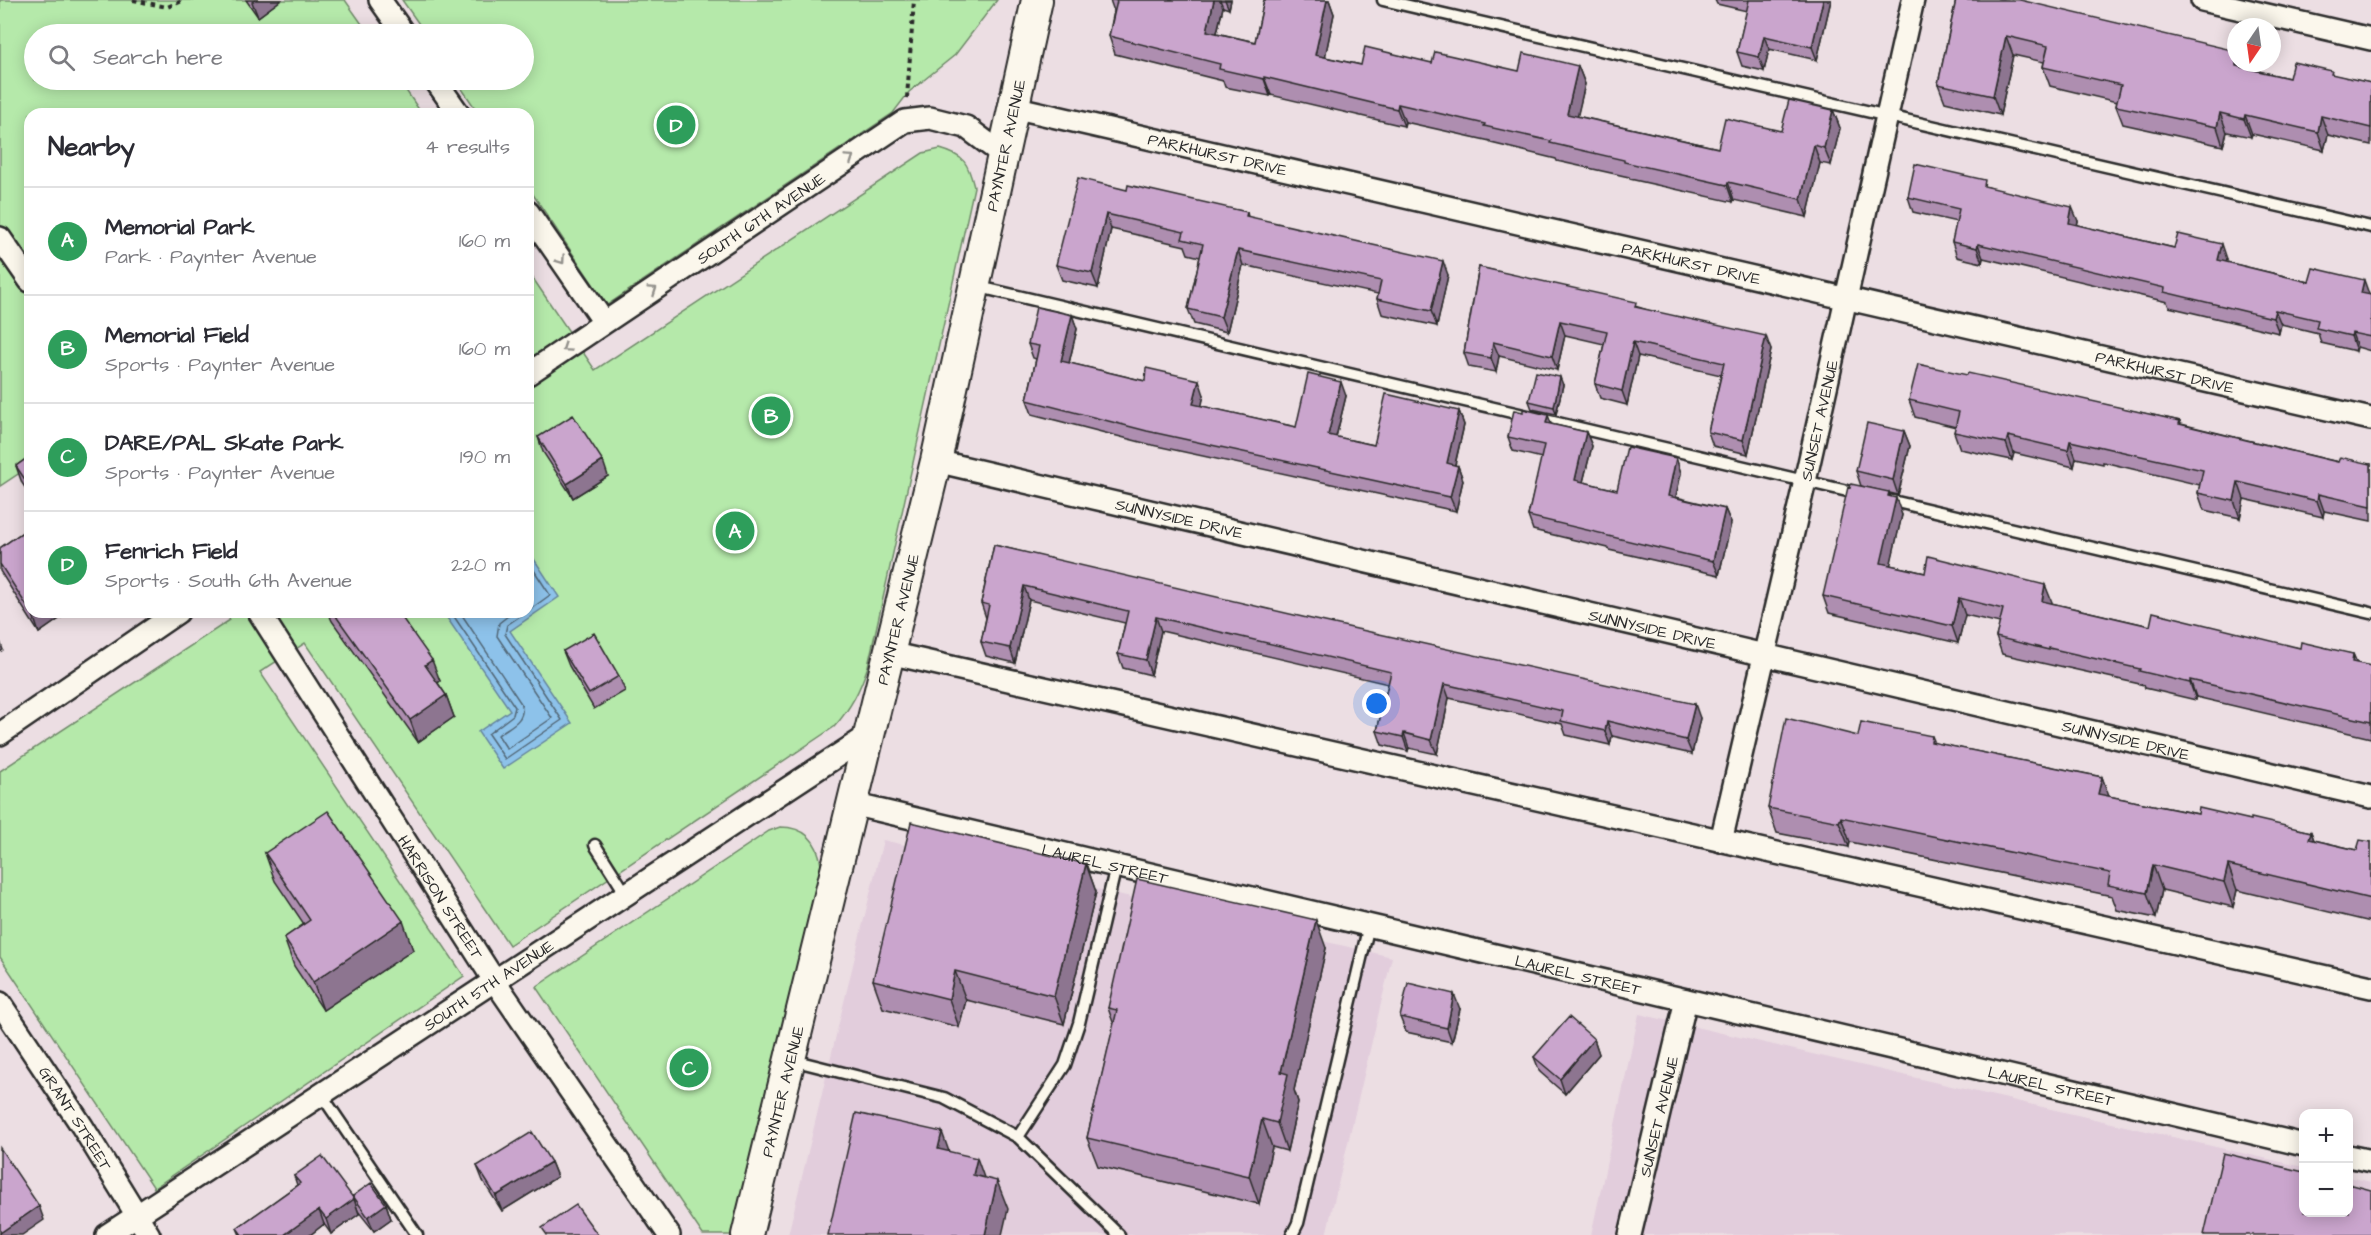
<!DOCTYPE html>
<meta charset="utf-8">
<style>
body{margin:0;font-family:"Architects Daughter",sans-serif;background:#f2f2f3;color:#2b2b33}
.controls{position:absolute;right:18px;bottom:18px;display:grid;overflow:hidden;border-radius:12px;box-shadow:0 3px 15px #0003}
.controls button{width:54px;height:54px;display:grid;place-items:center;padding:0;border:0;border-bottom:2px solid #e1e1e2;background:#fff;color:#2b2b33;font:30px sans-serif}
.compass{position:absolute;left:2227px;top:18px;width:54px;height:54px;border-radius:50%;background:#fff;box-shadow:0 3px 15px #0003;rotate:193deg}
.you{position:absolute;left:1377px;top:704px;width:21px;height:21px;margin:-15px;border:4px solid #fff;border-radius:50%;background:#1a73e8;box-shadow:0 0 0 9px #1a73e833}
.badge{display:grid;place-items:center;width:39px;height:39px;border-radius:50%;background:#0f766e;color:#fff;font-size:20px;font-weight:700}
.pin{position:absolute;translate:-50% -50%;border:3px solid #fff;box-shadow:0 2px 6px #0006}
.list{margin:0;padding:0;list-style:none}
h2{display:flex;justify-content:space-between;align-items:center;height:78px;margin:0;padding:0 24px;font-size:26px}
h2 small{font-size:20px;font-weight:400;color:#7c7c81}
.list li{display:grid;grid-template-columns:39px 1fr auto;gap:18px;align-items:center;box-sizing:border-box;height:108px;padding:0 24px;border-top:2px solid #e1e1e2}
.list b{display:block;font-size:22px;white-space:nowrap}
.list p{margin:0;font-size:20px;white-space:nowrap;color:#7c7c81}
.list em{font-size:20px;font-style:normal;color:#7c7c81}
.icon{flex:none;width:33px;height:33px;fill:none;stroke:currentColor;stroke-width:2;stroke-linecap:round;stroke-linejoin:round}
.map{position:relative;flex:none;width:2371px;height:1235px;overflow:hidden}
.search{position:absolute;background:#fff;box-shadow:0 3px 15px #0003;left:24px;top:24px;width:510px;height:66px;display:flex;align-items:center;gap:15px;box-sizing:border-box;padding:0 21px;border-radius:33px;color:#7c7c81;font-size:22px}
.panel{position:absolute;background:#fff;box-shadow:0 3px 15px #0003;left:24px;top:108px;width:510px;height:510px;border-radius:18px}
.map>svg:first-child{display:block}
.built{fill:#e2cddc}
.green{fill:#b5e9aa;stroke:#708a6a;stroke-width:1.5}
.water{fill:#8dc2ea;stroke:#66869e;stroke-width:1.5}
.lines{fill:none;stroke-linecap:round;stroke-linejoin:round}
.shore{stroke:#526777;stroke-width:1.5}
.lane-casing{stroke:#2b2b2b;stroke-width:15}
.street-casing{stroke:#2b2b2b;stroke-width:26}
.secondary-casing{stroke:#2b2b2b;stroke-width:34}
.path{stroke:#2b2b2b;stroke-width:4;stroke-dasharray:4.5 4.5;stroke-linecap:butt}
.lane{stroke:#fbf7ec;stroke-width:10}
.street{stroke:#fbf7ec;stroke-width:21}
.secondary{stroke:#fbf7ec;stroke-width:30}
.wall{fill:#ae8eb0;stroke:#2b2b2b;stroke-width:1.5}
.shaded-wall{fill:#8d7490;stroke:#2b2b2b;stroke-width:1.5}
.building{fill:#caa5cd;stroke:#2b2b2b;stroke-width:1.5}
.oneway{stroke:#93918c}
.labels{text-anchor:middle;stroke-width:4.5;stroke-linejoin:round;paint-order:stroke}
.street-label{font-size:16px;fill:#2b2b2b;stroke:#fbf7ec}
</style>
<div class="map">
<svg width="2371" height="1235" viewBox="0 0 2371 1235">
<rect width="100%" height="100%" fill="#ecdee3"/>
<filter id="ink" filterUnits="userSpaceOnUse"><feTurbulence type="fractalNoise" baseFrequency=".0167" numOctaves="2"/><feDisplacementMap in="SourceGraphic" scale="12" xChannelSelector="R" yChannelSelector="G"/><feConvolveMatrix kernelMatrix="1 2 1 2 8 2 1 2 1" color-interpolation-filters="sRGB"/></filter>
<g filter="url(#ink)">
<path class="built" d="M883 840 1392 957 1326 1235H788Z
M1639 1014 2303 1167 2304 1212H2348L2349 1177 2371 1182V1235H1591Z"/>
<path class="green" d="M0 0H345L369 34H34V80H399L422 114H30V466L0 486Z
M402 0H997L955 55 909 92 893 113 607 305 528 187V114H479L456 80H524V34H426Z
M940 149C965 156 968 163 974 187L868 666C860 690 851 708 834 727L509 945 305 643 260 672 464 976 154 1188 0 957V771L230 620 225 612H528V271L595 370 923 153Z
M780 827C805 827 818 841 821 865L733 1235H703L536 987 769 831Z"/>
<path class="water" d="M528 550 559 597 510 631 572 723 503 769 478 732 510 710 443 612H528Z"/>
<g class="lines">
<path class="shore" d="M528 561 550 595 528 611
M451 612 515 707 513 715 488 734 505 759 562 720 505 634 507 625 526 612
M460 612 522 705C525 722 509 726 498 735L507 749 552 718 497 636 499 623 513 612"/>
<defs>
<path id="lane" d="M1383 0 2371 227
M975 286 1860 494
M1884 499 2371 613
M595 845 626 894
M792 1060 944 1098 1018 1137 1119 1235
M321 1094 417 1235
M1018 1137 1065 1065 1079 1023 1116 866
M1292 1235 1298 1223 1369 925"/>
<g id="street">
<path d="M380 0 404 34"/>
<path d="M2202 0 2371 39"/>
<path d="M435 80 459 114"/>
<path id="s1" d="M1013 107 2371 419"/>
<path d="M528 212 604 322"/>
<path d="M0 238 30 281"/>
<path id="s2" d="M528 374 905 121 930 118 966 127 1002 154"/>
<path id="s3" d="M936 461 2371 797"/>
<path id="s4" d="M259 612 494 980 669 1235"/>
<path d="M889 653 2371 987"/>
<path d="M0 734 178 612"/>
<path id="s5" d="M852 804 2304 1145"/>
<path id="s6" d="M1721 841 1805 481 1913 0"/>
<path id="s7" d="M0 1003 82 1126 149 1235"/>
<path d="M2348 1156 2371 1161"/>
<path id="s8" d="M107 1235 869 735"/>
<path id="s9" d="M1630 1235 1686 1000"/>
</g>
<g id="secondary">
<path id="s10" d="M747 1235 936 461 1037 0"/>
</g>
</defs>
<use href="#lane" class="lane-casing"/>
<use href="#street" class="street-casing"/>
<use href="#secondary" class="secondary-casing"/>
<path class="path" d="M133 0 167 7 185 0
M907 98 914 0"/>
<use href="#lane" class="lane"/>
<use href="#street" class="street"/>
<use href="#secondary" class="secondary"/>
</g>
<path class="wall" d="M246 0H281L258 17Z
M1110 0H1231L1229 9 1223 7 1217 33 1255 42 1264 0H1329L1334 14 1325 57 1361 65 1432 63 1519 71 1578 66 1585 84 1577 116 1718 148 1781 131 1833 110 1840 128 1831 165 1820 163 1807 217 1734 200 1733 202 1630 179 1629 177 1557 161 1556 159 1491 143 1490 141 1405 122 1404 126 1271 95 1270 96 1225 87 1223 81 1115 54 1109 36 1114 11Z
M1715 0H1831L1817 60 1769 49 1764 71 1742 66 1737 52 1747 11 1717 4Z
M1956 0 2236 63H2244L2245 68 2289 78 2333 75 2371 83V145L2328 135 2324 150 2252 134 2251 137 2227 132 2223 146 2123 124 2116 106 2117 102 2050 86 2043 67 2044 62 2013 55 2000 115 1945 102 1938 84Z
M1988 187 2078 221 2077 225 2174 248 2227 259 2226 262 2309 282 2371 295V351L2357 347 2356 351 2321 343 2318 333 2281 324 2279 333 2169 307 2167 302 1983 258 1982 263 1957 257 1952 242 1957 222 1913 212 1908 197Z
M1127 190 1247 212 1248 217 1448 275 1437 326 1382 314 1377 299 1378 294 1243 265 1227 332 1194 324 1188 309 1200 257 1188 254 1185 246 1111 229 1098 288 1062 280 1056 265Z
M1479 267 1638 307 1771 350 1748 454 1713 446 1708 432 1721 375 1638 356 1627 405 1600 398 1595 384 1604 344 1565 335 1557 370 1499 356 1496 372 1469 367 1464 353Z
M1072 315 1077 329 1069 363 1204 395 1201 406 1296 427 1346 396 1336 437 1374 445 1459 411 1464 425 1455 465 1458 466 1463 480 1456 511 1152 445 1032 414 1027 400 1036 359 1033 358 1028 344Z
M1967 375 2180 421 2181 424 2338 462 2371 464V521L2324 511 2323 517 2244 499 2240 518 2204 510 2198 493 2200 485 2103 462V464L2076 458 2074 467 2014 453 2012 460 1960 449 1954 432 1956 427 1915 417 1909 400Z
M1563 385 1556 414 1532 409 1529 401Z
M1551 424 1586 432 1592 446 1583 482 1617 490 1676 458 1681 473 1676 497 1725 509 1731 523 1719 575 1609 550 1608 548 1533 530 1528 516 1542 458 1513 451 1508 437Z
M1904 431 1910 446 1898 495 1861 486 1856 471Z
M538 437 608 476 573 498 543 452Z
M30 456V495L22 483 16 466Z
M1889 492 1891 497 1902 515 1890 565 1925 573 2045 585 2051 603 2150 626 2300 648 2353 654 2357 663 2371 666V738L2196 697V700L2145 688 2144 685 2055 665V666L2002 654 1996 637 2000 623 1965 615 1958 643 1829 613 1823 596Z
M30 527V612H69L39 633 0 571V548Z
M994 545 1700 718 1692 754 1612 736 1610 745 1566 735 1562 724 1449 698 1437 754 1409 748 1408 751 1382 745 1377 731 1388 684 1161 631 1151 675 1123 668 1118 654 1125 623 1029 600 1015 663 986 656 981 642 986 618 981 603Z
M328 612H398L440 681 438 683 446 695 454 717 418 742 332 621Z
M563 651 619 676 625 691 594 709 569 666Z
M1858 736H1932L1935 743 2102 777 2108 796 2198 814 2251 820 2311 832 2314 840 2357 850 2371 842V922L2237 890 2233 907 2162 890 2156 918 2117 910 2112 896 1850 842 1849 847 1777 833 1768 808Z
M265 853 413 950 323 1010 294 966 284 938 304 924 275 881Z
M1086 864 1096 892 1064 1024 966 1000 959 1027 883 1008 873 980Z
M1326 948 1294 1090 1298 1102 1287 1151 1272 1147 1259 1204 1098 1166 1087 1138 1114 1025 1108 1008Z
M1460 1009 1452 1042 1406 1032 1400 1017Z
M1594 1039 1599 1054 1565 1094 1540 1072 1534 1057Z
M551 1162 557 1177 502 1211 483 1181 477 1166Z
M294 1176 354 1199 359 1214 331 1234 324 1224 310 1235H240L237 1228 297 1185Z
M353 1196 386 1204 391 1219 374 1231 358 1211Z"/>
<path class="shaded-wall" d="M255 0H281L258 17 252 2Z
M1214 0H1220L1223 7 1213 49 1207 31Z
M1225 0H1231L1229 9Z
M1327 0H1329L1334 14 1322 72 1315 55Z
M1823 0H1831L1817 60 1812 47Z
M1764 36 1769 49 1764 71 1759 57Z
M2006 36 2013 55 2000 115 1993 96Z
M2237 63H2244L2246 70 2236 66Z
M1578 66 1585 84 1574 131 1567 114Z
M1264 77 1271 95 1270 96 1264 79Z
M1398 104 1405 122 1404 126 1397 109Z
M1833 110 1840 128 1831 165 1824 148Z
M2220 113 2227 132 2223 146 2217 127Z
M2245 115 2252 134 2251 137 2244 119Z
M2321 116 2328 135 2324 150 2318 132Z
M1814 145 1820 163 1807 217 1801 199Z
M1728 182 1734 200 1733 202 1727 185Z
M2072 207 2078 221 2074 238 2069 223Z
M1106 214 1111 229 1098 288 1092 273Z
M1978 244 1983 258 1982 263 1977 248Z
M2222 244 2227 259 2223 275 2218 260Z
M1238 250 1243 265 1227 332 1221 317Z
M1443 261 1448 275 1437 326 1431 311Z
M2364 280 2369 294 2366 307 2361 293Z
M2275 310 2281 324 2279 333 2273 318Z
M1072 315 1077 329 1066 376 1061 361Z
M1560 321 1565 335 1557 370 1552 356Z
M2352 333 2357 347 2356 351 2351 336Z
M1766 336 1771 350 1748 454 1743 440Z
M1493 342 1499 356 1496 372 1491 358Z
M1633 342 1638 356 1627 405 1622 391Z
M1560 377 1563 385 1556 414 1554 407Z
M1199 380 1204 395 1199 418 1193 404Z
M1341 382 1346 396 1333 449 1328 435Z
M1459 411 1464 425 1452 477 1447 463Z
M1548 415 1553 429 1546 423Z
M1904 431 1910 446 1898 495 1893 480Z
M1586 432 1592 446 1580 494 1575 480Z
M2008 436 2014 453 2012 460 2006 443Z
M2070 441 2076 458 2074 467 2068 450Z
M1676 458 1681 473 1673 510 1668 496Z
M603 461 608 476 573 498 567 484Z
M1458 466 1463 480 1456 511 1450 497Z
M2238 482 2244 499 2240 518 2234 501Z
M1889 492 1894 506 1896 498 1902 515 1887 580 1881 563Z
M2318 494 2324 511 2323 517 2317 501Z
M1725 509 1731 523 1719 575 1713 561Z
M2045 585 2052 602 2048 618 2042 601Z
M1024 586 1029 600 1015 663 1010 648Z
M1959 598 1965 615 1958 643 1952 626Z
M37 612H69L39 633 33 615Z
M1156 617 1161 631 1151 675 1146 660Z
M0 641 3 650 0 652Z
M2353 654 2359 670 2352 662Z
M432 660 440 681 432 687 425 665Z
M2190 680 2196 697V700L2190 683Z
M1444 684 1449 698 1437 754 1431 740Z
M446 695 454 717 418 742 410 720Z
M1695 704 1700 718 1692 754 1686 740Z
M1607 721 1612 736 1610 745 1605 731Z
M1404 733 1409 748 1408 751 1403 737Z
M2102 777 2111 802 2098 794Z
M1841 817 1850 842 1849 847 1839 822Z
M2311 832 2320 857 2309 839Z
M1086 864 1096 892 1064 1024 1054 996Z
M2153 865 2162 890 2156 918 2147 893Z
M2228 865 2237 890 2233 907 2224 882Z
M1316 920 1326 948 1294 1090 1298 1102 1287 1151 1277 1123 1281 1072Z
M403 921 413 950 323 1010 313 982Z
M955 971 966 1000 959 1027 949 999Z
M1454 994 1460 1009 1452 1042 1447 1028Z
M1594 1039 1599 1054 1565 1094 1560 1079Z
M1262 1119 1272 1147 1259 1204 1249 1176Z
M942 1132 952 1160 938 1149Z
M977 1158 987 1186 973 1175Z
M551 1162 557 1177 502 1211 496 1196Z
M997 1181 1008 1209 1002 1235H985Z
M354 1199 359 1214 331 1234 326 1219Z
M386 1204 391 1219 374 1231 368 1217Z
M39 1206 44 1220 22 1235H0V1233Z
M319 1210 324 1224 310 1235H284Z"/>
<path class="building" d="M1114 0H1214L1207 31 1255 42 1264 0H1327L1315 55 1361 65 1365 47 1432 63 1435 52 1519 71 1523 53 1578 66 1567 114 1718 148 1725 118 1781 131 1789 100 1833 110 1824 148 1814 145 1801 199 1728 182 1727 185 1624 162V160L1550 143 1551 141 1484 126 1485 124 1398 104 1397 109 1264 77V79L1219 69 1220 64 1109 36 1117 1Z
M1749 0H1823L1812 47 1764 36 1759 57 1737 52Z
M1956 0H2020L2236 51V66L2289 78 2293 62 2332 71 2331 74 2371 83V128L2321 116 2318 132 2245 115 2244 119 2220 113 2217 127 2116 106 2121 85 2043 67 2048 46 2006 36 1993 96 1938 84Z
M1915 164 1985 180 1984 186 2072 207 2069 223 2174 248 2178 234 2222 244 2218 260 2309 282 2313 268 2364 280 2361 293 2371 295V337L2352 333 2351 336 2316 328 2318 320 2275 310 2273 318 2164 292 2165 288 1978 244 1977 248 1952 242 1959 209 1908 197Z
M1078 178 1127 190 1128 185 1247 212 1246 216 1443 261 1431 311 1377 299 1381 281 1238 250 1221 317 1188 309 1203 244 1182 239 1184 232 1106 214 1092 273 1056 265Z
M1479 267 1636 302 1635 307 1766 336 1743 440 1708 432 1724 363 1633 342 1622 391 1595 384 1607 331 1560 321 1552 356 1493 342 1491 358 1464 353Z
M1036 307 1072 315 1061 361 1145 381 1146 368 1199 380 1193 404 1296 427 1308 374 1341 382 1328 435 1374 445 1386 394 1459 411 1447 463 1458 466 1450 497 1147 431 1027 400 1039 346 1028 344Z
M1918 364 1967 375 1968 373 2180 421 2179 424 2338 462 2340 457 2371 464V506L2318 494 2317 501 2238 482 2234 501 2198 493 2203 470 2097 446V447L2070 441 2068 450 2008 436 2006 443 1954 432 1959 412 1909 400Z
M1536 372 1560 377 1554 407 1529 401Z
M1523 409 1548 415 1546 423 1586 432 1575 480 1617 490 1627 447 1676 458 1668 496 1725 509 1713 561 1604 535V534L1528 516 1544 445 1508 437 1514 410 1523 412Z
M573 415 603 461 567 484 538 437Z
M1867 423 1904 431 1893 480 1856 471Z
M30 456V487L16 466Z
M1851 484 1889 492 1888 496 1896 498 1881 563 1925 573 1928 556 2045 585 2042 601 2150 626 2153 612 2300 648 2301 642 2353 654 2352 662 2371 666V722L2190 680V683L2139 671 2140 669 2049 648V650L1996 637 2003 609 1959 598 1952 626 1823 596 1848 487 1850 488Z
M30 527V611L0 564V548Z
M994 545 1307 618 1695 704 1686 740 1607 721 1605 731 1561 721 1563 711 1444 684 1431 740 1404 733 1403 737 1377 731 1391 672 1156 617 1146 660 1118 654 1128 611 1024 586 1010 648 981 642 989 605 981 603Z
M333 612H398L432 660 425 665 446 695 410 720Z
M594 633 619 676 589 694 563 651Z
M1786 718 1858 736 1861 722 1932 736 1931 742 2102 777 2098 794 2198 814 2199 808 2251 820V818L2311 832 2309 839 2357 850 2360 840 2371 842V899L2228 865 2224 882 2153 865 2147 893 2108 885 2110 873 1841 817 1839 822 1768 808Z
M328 811 403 921 313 982 284 938 310 920 265 853Z
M911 822 1086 864 1054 996 955 971 949 999 873 980Z
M1137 879 1316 920 1281 1072 1288 1074 1277 1123 1262 1119 1249 1176 1087 1138 1117 1010 1108 1008Z
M1408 983 1454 994 1447 1028 1400 1017Z
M1569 1017 1594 1039 1560 1079 1534 1057Z
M856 1113 942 1132 938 1149 977 1158 973 1175 997 1181 985 1235H828Z
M532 1132 551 1162 496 1196 477 1166Z
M0 1148 39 1206 0 1233Z
M2223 1153 2304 1172V1212H2349V1184L2371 1190V1235H2204Z
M322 1156 354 1199 326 1219 319 1210 284 1235H242L237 1228 300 1183 294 1176Z
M371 1183 386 1204 368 1217 353 1196Z
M576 1205 598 1235H547L542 1228Z"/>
<defs><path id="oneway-chevron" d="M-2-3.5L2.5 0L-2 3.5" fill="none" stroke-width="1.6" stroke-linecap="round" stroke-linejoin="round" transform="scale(1.5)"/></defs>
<g class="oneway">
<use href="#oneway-chevron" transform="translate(850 158) rotate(-34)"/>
<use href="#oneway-chevron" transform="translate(561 260) rotate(55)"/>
<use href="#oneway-chevron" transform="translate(653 290) rotate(-34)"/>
<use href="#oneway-chevron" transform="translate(566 348) rotate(146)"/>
</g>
</g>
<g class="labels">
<g class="street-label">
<text dy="6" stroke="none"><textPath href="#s10" startOffset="1120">PAYNTER AVENUE</textPath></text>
<text dy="6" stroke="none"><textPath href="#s1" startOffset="210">PARKHURST DRIVE</textPath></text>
<text dy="6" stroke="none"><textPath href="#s2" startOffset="280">SOUTH 6TH AVENUE</textPath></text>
<text dy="6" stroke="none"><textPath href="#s1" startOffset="696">PARKHURST DRIVE</textPath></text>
<text dy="6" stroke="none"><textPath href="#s1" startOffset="1182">PARKHURST DRIVE</textPath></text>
<text dy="6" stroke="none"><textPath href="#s6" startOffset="432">SUNSET AVENUE</textPath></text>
<text dy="6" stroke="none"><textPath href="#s3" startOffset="250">SUNNYSIDE DRIVE</textPath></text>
<text dy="6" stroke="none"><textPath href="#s10" startOffset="634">PAYNTER AVENUE</textPath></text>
<text dy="6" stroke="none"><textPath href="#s3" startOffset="736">SUNNYSIDE DRIVE</textPath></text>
<text dy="6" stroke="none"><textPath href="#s3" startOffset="1222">SUNNYSIDE DRIVE</textPath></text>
<text dy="6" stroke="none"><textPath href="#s5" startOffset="260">LAUREL STREET</textPath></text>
<text dy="6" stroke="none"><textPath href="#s4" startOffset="338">HARRISON STREET</textPath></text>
<text dy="6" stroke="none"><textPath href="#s5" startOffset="746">LAUREL STREET</textPath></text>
<text dy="6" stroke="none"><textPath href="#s8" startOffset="456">SOUTH 5TH AVENUE</textPath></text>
<text dy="6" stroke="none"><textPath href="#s5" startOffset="1232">LAUREL STREET</textPath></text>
<text dy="6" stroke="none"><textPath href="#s10" startOffset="148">PAYNTER AVENUE</textPath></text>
<text dy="6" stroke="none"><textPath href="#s9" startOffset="122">SUNSET AVENUE</textPath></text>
<text dy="6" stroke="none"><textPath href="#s7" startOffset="138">GRANT STREET</textPath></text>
</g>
</g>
</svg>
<div class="controls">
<button>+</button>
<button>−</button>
</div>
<svg class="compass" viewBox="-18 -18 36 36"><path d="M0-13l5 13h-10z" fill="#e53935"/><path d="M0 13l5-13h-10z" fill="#7c7c81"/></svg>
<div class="you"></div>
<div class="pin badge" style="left:735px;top:531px;background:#2e9e5b">A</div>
<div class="pin badge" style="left:771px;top:416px;background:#2e9e5b">B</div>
<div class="pin badge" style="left:689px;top:1068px;background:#2e9e5b">C</div>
<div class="pin badge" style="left:676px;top:125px;background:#2e9e5b">D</div>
<div class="search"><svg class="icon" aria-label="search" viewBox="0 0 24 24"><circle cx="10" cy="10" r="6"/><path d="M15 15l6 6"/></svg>Search here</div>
<section class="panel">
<h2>Nearby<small>4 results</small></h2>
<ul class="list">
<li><span class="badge" style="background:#2e9e5b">A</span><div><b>Memorial Park</b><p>Park · Paynter Avenue</p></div><em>160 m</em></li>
<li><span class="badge" style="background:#2e9e5b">B</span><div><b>Memorial Field</b><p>Sports · Paynter Avenue</p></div><em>160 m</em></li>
<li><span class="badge" style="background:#2e9e5b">C</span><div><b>DARE/PAL Skate Park</b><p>Sports · Paynter Avenue</p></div><em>190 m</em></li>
<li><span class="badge" style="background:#2e9e5b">D</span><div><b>Fenrich Field</b><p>Sports · South 6th Avenue</p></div><em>220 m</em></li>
</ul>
</section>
</div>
